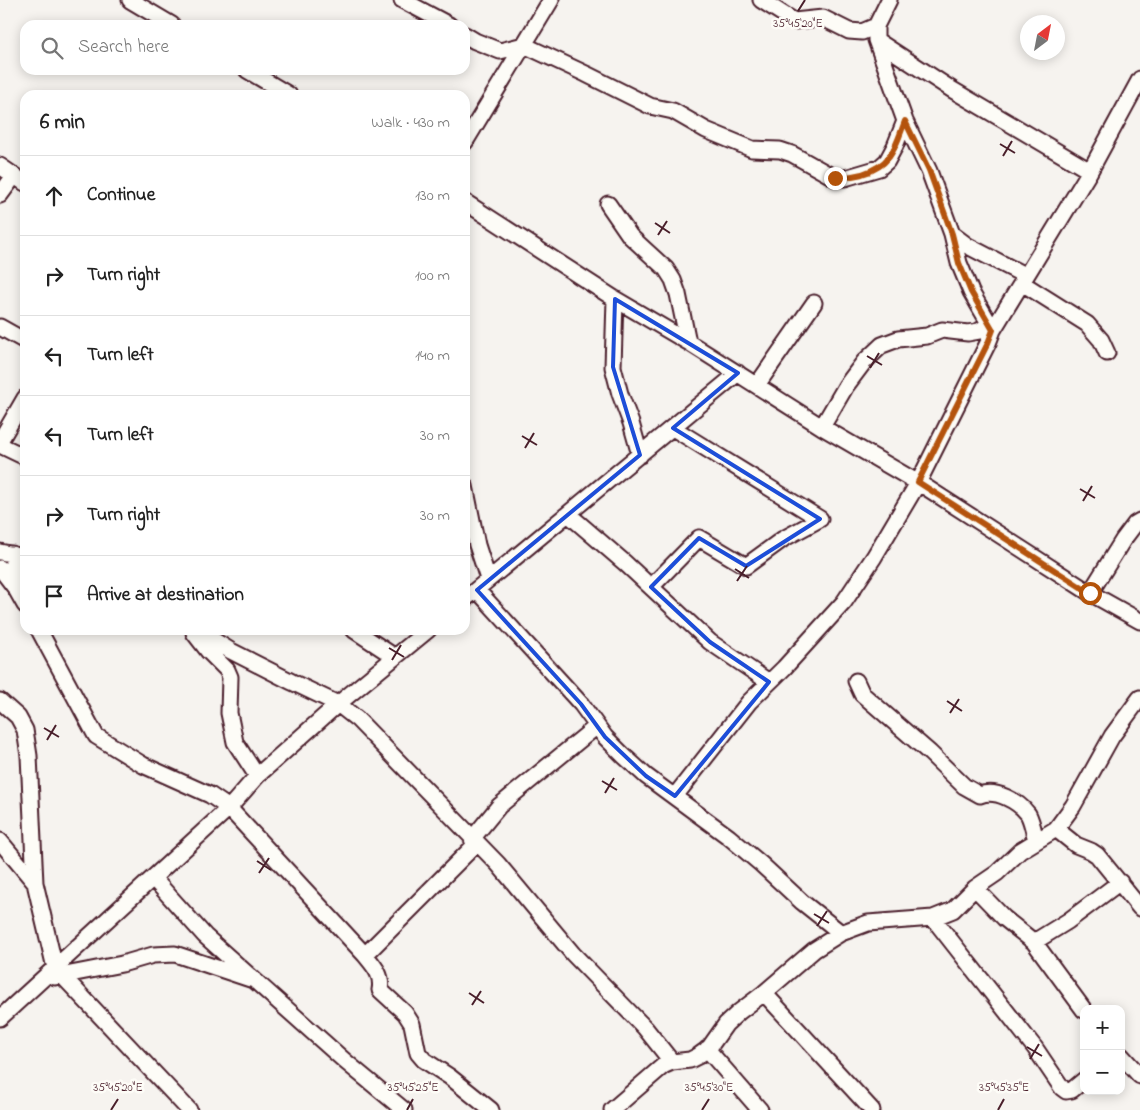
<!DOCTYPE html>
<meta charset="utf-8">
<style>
body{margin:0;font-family:"Indie Flower",sans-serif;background:#f2f2f2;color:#222}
.controls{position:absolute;right:15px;bottom:15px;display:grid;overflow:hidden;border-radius:10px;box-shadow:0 2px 12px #0003}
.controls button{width:45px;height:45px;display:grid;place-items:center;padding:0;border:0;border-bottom:1px solid #e0e0e0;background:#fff;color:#222;font:25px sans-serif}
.compass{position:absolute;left:1020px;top:15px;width:45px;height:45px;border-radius:50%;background:#fff;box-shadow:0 2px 12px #0003;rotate:32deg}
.stop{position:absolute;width:15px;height:15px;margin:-11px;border:4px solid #b45309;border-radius:50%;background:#fff}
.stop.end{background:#b45309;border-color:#fff;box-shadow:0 1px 5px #0008}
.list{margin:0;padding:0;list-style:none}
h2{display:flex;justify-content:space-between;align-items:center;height:65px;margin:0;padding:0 20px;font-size:21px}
h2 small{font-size:16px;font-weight:400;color:#767676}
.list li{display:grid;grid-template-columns:32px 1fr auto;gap:15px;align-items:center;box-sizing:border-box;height:80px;padding:0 20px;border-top:1px solid #e0e0e0}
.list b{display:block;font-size:19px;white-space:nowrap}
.list em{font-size:16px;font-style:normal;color:#767676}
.icon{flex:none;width:28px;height:28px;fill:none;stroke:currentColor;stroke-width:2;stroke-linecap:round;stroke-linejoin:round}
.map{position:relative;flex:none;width:1140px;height:1110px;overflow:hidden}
.search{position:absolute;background:#fff;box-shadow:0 2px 12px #0003;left:20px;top:20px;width:450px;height:55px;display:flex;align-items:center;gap:12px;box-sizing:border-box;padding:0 18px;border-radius:15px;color:#767676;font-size:19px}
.panel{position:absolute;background:#fff;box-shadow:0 2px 12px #0003;left:20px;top:90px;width:450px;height:545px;border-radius:15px}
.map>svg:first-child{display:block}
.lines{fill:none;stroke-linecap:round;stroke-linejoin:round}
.minor-casing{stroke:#4a1f2b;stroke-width:19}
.minor{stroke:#fdfcf7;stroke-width:15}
.route{stroke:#b45309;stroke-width:6}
.marked{fill:none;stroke:#1d4ed8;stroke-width:4;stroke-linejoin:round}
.ticks{fill:none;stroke:#4a1f2b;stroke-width:2}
.ticks-label{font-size:12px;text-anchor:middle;fill:#4a1f2b;stroke:#fdfcf7;stroke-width:5;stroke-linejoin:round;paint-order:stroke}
</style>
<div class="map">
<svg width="1140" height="1110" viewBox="0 0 1140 1110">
<rect width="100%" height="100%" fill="#f6f3ef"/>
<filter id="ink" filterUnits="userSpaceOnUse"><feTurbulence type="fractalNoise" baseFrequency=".02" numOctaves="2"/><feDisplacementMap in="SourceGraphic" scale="10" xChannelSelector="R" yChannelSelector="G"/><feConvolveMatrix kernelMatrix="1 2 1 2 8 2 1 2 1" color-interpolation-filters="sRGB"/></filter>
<g filter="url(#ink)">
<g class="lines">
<defs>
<path id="minor" d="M130 0 172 25
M402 0 449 25
M761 0 794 21 823 18 849 31 862 32 876 26
M889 0 876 26V40L905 121 929 171 952 234 959 263 971 292 993 330
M465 35 475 41 500 51 524 45 586 74 650 106 673 111 706 130 752 149 780 150 792 154 835 178H845L879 168 887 161 895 146 905 121
M876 40 951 89 1090 171
M247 70 289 95
M465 142 551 0
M0 166 25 183
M0 195 14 176
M465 202 615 299 688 342 822 427 927 488 1090 593 1140 621
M608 204 630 236 666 269 673 280 678 294 688 342
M952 234 968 246 1026 276
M1022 283 1087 324 1101 340 1107 353
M615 299 613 367 620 394 631 423 640 455
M0 327 25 341
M757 385 814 303
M822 427 846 386 864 362 882 345 898 339 927 336 942 330 968 333 979 331 990 324
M0 441 25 398
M0 445 25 457
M465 486 477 545 488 579
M568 514 625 563 710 642 769 682
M0 552 25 557
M12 554 16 588
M0 568 16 589 25 605
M651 587 699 538 746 566 783 539 820 519 673 428
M477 590 581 704 605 737 624 756 646 776 729 837 761 864 802 902 841 933
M1090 593 1123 540 1135 524 1140 521
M465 599 738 373
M39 630 96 736 143 765 210 795 229 808 365 955C374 966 383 975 380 990L405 1013 412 1024 418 1053 424 1060 450 1077 491 1110
M197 630 231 651 292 682 338 704 357 719 498 864 573 954 645 1028 672 1062
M354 630 395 657
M194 633 208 651 227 670 230 677 229 713 235 742 257 776
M856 681 862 694 930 753 964 786 980 795C996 789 1018 801 1028 814 1032 821 1034 833 1036 841
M0 701 18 717 25 730 29 756 35 883 55 968 189 1110
M675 796 749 702 784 668 844 602 874 557 918 483 988 343 993 330 1090 171 1140 79
M1056 829 1076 845 1091 851 1097 855 1140 908
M472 839 499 806 597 726
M0 841 35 883
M153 878 205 936 346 1062 404 1110
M933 918 1035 1048 1062 1088 1066 1091 1072 1090 1084 1080
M1034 942 1068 921 1120 882
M365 955 477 843
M55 977 122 964 153 955 175 954 250 979
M764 993 872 1110
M1084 1010 1034 942 1004 918 975 888 997 873 1020 851 1056 829 1073 806 1112 736 1140 698
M0 1018 229 808 257 776 338 704 428 630
M707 1049 760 1110
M1121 1055 1140 1076
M612 1110 663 1066 672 1062 690 1060 698 1056 709 1048 726 1024 739 1012 764 993 814 950 841 933 868 923 933 918 953 910 975 888"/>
</defs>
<use href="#minor" class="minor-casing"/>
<use href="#minor" class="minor"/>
</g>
</g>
<g class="lines" filter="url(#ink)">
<path class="route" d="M835 178C845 178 853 176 862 174 892 165 895 148 905 121L929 170 952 234 959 263 971 292 993 330 988 343 918 482 1090 593"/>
</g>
<path class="marked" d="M615 299 738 373 673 428 820 519 746 566 699 538 651 587 710 642 769 682 675 796 646 776 605 737 581 704 477 590 640 455 613 367Z"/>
<path class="ticks" d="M798 11 805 0M1000 144 1015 153M1003 156 1012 141M655 223 670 233M658 235 667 221M867 356 882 365M870 368 879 353M522 436 537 445M525 448 534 433M1080 489 1095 498M1083 501 1092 486M735 569 749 578M737 581 747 566M389 648 404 657M392 660 401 645M947 701 962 711M950 713 959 699M44 728 59 737M47 740 56 725M602 781 617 790M605 793 614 778M257 861 271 870M259 873 269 858M814 914 829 923M817 926 827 911M469 993 484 1003M472 1005 481 991M1027 1047 1042 1056M1030 1059 1039 1044M111 1110 118 1099M407 1110 413 1099M702 1110 709 1099M998 1110 1004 1099"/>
<g class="ticks-label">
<text x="798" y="27">35°45'20"E</text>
<text x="118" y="1091">35°45'20"E</text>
<text x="413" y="1091">35°45'25"E</text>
<text x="709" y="1091">35°45'30"E</text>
<text x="1004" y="1091">35°45'35"E</text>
</g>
</svg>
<div class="controls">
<button>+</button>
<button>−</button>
</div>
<svg class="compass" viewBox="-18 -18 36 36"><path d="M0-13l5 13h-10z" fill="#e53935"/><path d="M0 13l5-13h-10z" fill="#767676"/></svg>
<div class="stop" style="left:1090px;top:593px"></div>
<div class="stop end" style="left:835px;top:178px"></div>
<div class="search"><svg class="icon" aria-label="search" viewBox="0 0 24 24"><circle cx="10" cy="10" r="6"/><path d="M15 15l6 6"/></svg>Search here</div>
<section class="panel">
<h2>6 min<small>Walk · 430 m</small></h2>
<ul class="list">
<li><svg class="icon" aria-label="ahead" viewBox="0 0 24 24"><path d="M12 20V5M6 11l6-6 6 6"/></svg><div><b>Continue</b></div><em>130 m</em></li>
<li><svg class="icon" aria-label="right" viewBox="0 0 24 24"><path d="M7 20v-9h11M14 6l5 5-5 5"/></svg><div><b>Turn right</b></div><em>100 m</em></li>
<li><svg class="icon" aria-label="left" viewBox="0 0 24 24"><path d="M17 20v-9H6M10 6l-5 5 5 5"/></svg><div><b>Turn left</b></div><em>140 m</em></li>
<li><svg class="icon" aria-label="left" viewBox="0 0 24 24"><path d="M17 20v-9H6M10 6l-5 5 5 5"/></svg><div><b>Turn left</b></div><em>30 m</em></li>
<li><svg class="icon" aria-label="right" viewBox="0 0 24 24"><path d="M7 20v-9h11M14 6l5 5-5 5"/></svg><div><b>Turn right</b></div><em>30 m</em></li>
<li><svg class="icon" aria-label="arrive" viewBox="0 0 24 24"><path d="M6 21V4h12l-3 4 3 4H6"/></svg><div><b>Arrive at destination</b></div></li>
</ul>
</section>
</div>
